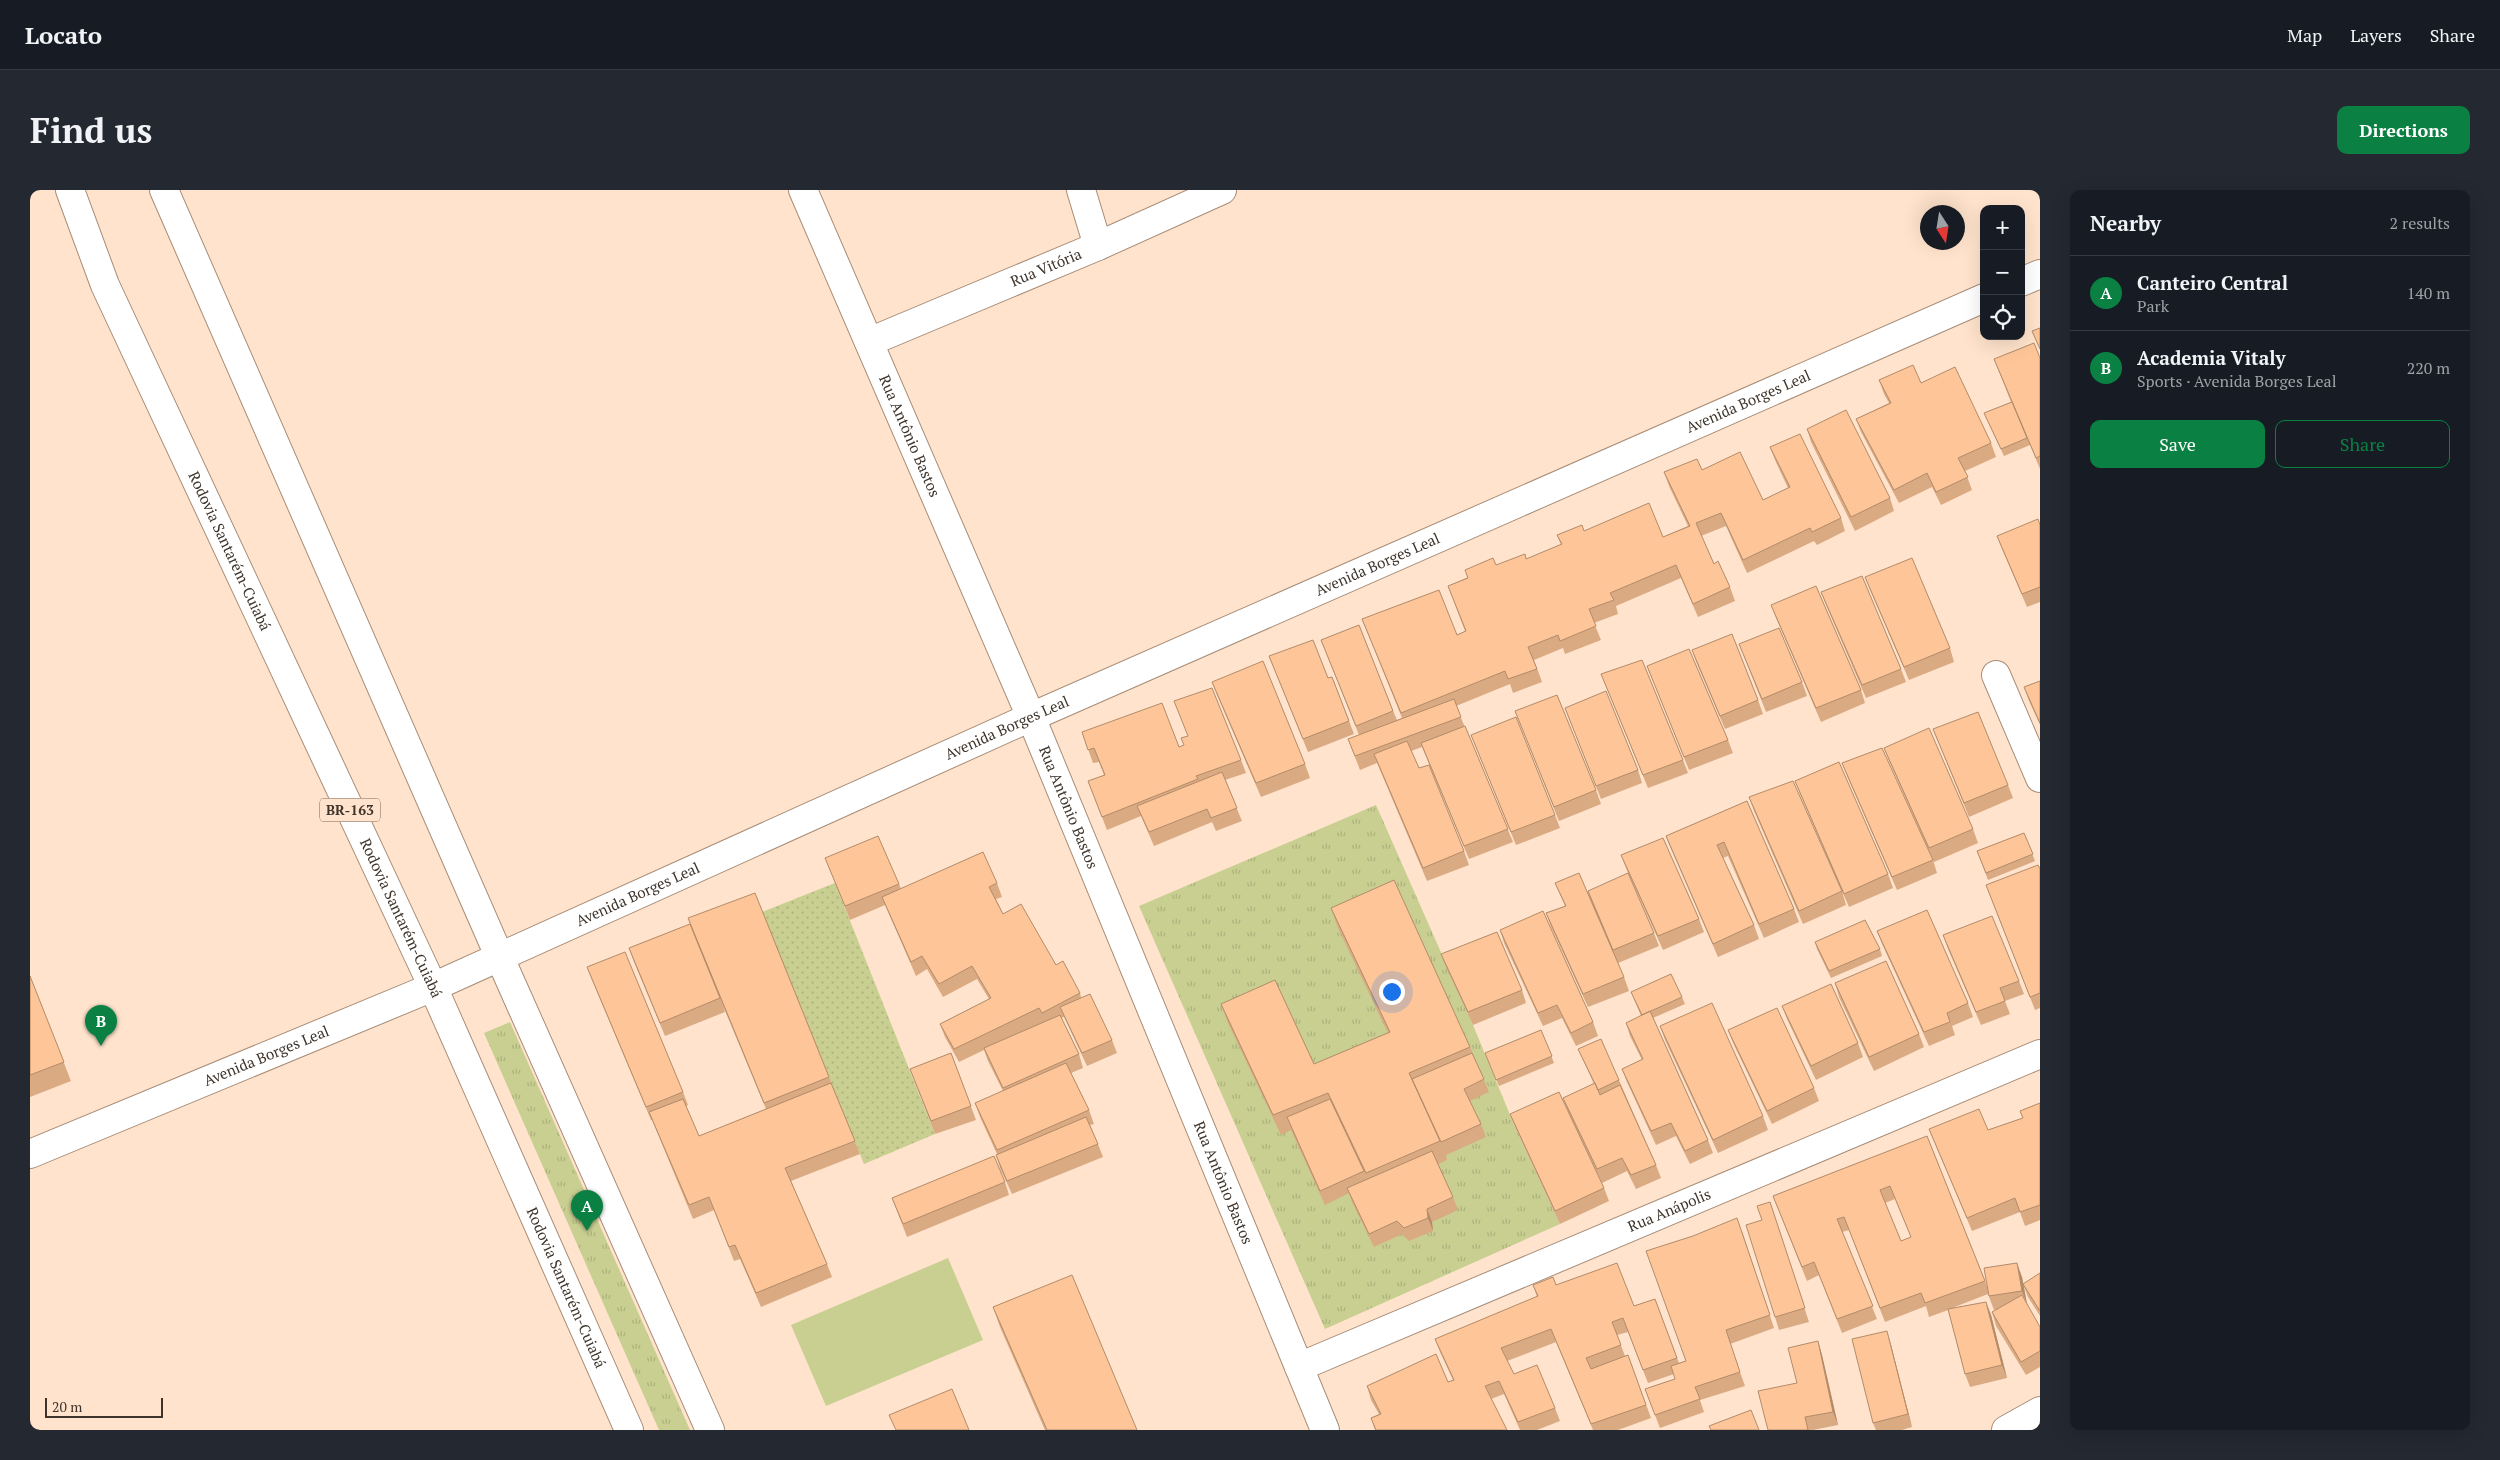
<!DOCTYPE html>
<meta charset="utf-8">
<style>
body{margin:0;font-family:"PT Serif",serif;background:#242831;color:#f1f3f6}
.controls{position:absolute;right:15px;top:15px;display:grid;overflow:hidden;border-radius:10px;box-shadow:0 5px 20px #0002}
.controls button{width:45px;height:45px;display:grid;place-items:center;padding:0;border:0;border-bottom:1px solid #363941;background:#171b24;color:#f1f3f6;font:25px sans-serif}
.compass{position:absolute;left:1890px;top:15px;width:45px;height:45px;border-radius:50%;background:#171b24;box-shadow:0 5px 20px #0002;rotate:168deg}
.scale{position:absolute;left:15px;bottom:12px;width:118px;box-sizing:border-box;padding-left:5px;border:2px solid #3e342b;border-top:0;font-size:14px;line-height:18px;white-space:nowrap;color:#3e342b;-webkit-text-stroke:4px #ffe3cc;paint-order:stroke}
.you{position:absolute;left:1361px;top:801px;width:18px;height:18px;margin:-12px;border:4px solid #fff;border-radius:50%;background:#1a73e8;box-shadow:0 0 0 8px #1a73e833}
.badge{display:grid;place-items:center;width:32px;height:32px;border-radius:50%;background:#0b8043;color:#fff;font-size:16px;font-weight:700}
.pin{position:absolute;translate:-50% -41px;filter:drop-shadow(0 1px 2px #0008)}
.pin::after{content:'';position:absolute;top:26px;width:18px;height:15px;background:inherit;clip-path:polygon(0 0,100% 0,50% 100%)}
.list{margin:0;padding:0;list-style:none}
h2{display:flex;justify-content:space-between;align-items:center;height:65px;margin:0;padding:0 20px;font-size:21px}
h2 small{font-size:16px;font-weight:400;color:#9ea1a6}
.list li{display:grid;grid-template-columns:32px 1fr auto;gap:15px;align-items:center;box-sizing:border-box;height:75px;padding:0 20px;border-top:1px solid #363941}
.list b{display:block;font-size:19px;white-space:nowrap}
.list p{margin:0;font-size:16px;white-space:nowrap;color:#9ea1a6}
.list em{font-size:16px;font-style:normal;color:#9ea1a6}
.actions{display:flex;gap:10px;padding:15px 20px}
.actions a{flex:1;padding:11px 0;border:1px solid #0b8043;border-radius:10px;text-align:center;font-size:18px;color:#0b8043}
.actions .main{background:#0b8043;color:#fff}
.icon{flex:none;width:28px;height:28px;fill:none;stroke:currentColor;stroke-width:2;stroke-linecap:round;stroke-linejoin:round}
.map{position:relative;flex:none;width:2010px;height:1240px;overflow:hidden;border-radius:10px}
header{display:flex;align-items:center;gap:30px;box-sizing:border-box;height:70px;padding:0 25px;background:#171b24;border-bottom:1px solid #363941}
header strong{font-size:24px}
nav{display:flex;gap:28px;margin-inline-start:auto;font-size:18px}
.intro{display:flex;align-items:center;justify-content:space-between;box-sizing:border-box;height:120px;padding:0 30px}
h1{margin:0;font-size:35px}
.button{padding:12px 22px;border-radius:10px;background:#0b8043;color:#fff;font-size:18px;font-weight:700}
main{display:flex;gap:30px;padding:0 30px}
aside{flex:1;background:#171b24;border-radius:10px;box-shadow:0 5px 20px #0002}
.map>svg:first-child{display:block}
.grass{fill:url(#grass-dots)}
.park{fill:url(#park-tufts)}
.pitch{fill:#c8cf91}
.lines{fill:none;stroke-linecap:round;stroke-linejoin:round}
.street-casing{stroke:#a78d78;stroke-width:30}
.secondary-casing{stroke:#a78d78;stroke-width:30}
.highway-casing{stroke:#a78d78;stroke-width:30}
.street{stroke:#fff;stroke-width:28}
.secondary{stroke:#fff;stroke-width:28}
.highway{stroke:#fff;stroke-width:28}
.wall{fill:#daaa83;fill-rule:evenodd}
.shaded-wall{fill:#b28b6a}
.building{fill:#fec698;stroke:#b28b6a;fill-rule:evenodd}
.labels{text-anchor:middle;stroke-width:4;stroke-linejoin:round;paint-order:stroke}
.shield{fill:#ffe3cc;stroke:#78685b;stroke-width:1}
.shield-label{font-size:14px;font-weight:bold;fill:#3e342b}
.street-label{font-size:15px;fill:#3e342b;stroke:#ffe3cc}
</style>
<header>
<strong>Locato</strong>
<nav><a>Map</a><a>Layers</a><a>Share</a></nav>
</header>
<div class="intro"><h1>Find us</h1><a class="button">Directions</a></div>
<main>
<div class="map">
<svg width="2010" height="1240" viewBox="0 0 2010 1240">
<defs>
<pattern id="grass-dots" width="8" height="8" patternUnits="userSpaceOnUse" patternTransform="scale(1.25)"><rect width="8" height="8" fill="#c8cf91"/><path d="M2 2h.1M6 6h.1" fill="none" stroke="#adb27d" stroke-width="1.8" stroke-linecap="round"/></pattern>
<pattern id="park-tufts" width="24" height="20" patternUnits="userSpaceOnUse" patternTransform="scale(1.25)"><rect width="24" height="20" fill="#c8cf91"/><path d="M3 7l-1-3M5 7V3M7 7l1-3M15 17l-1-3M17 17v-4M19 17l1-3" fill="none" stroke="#adb27d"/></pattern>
</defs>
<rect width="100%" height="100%" fill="#ffe3cc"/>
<path class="grass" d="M805 693 905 944 834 974 732 722Z"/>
<path class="park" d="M1346 615 1443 835 1485 937 1530 1034 1295 1139 1109 716Z
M480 832 660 1240H629L454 843Z"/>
<path class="pitch" d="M918 1068 953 1150 796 1216 761 1135Z"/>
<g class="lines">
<defs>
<g id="street">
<path id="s1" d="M773 0 1001 527 1295 1240"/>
<path d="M1051 0 1068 56"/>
<path id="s2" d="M839 152 1068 56 1192 0"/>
<path d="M1966 485 2010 588"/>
<path id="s3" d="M1269 1177 2010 864"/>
<path d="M1976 1240 2010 1221"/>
</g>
<g id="secondary">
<path d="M1991 92 2010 84"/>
<path id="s4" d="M0 964 403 797 1001 527 1954 108"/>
</g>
<g id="highway">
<path id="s5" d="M40 0 75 95 403 797 599 1240"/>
<path d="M134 0 470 768 680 1240"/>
</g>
</defs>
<use href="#street" class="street-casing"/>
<use href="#secondary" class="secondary-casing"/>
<use href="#highway" class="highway-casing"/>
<use href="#street" class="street"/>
<use href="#secondary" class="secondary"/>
<use href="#highway" class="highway"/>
</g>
<path class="wall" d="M2010 168V279L2000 255 1974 266 1954 223 1981 212 1964 169Z
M1849 190 1891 193 1961 253 1966 267 1935 281 1942 300 1911 315 1902 297 1869 313 1831 242 1826 229 1859 213 1854 204Z
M1777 239 1860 308 1864 321 1825 341 1781 252Z
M1740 257 1811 328 1815 341 1787 355 1784 351 1717 383 1696 336 1671 346 1684 374 1700 397 1705 411 1668 427 1651 388 1586 416 1588 424 1564 433 1571 450 1535 464 1533 458 1504 470 1512 492 1483 503 1480 494 1426 516 1483 652 1439 669 1392 557 1381 561 1389 578 1434 661 1439 675 1397 691 1347 573 1330 580 1318 549 1329 545 1291 450 1363 521 1367 530 1372 528 1332 429 1427 445 1435 441 1418 396 1466 375 1497 369 1531 355 1527 345 1554 341 1633 347 1658 336 1639 296 1634 282 1672 280 1733 310 1758 298 1745 270Z
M2010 335V412L1997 417 1972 359 1967 346Z
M1835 387 1920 458 1924 472 1879 490 1840 400Z
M1791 402 1871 479 1876 492 1836 508 1796 415Z
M1741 415 1831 500 1835 513 1791 532 1746 428Z
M1709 454 1772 492 1777 506 1736 522Z
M1662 460 1728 510 1733 524 1695 539 1667 474Z
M1239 466 1298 488 1302 487 1324 544 1278 562Z
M1617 476 1698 550 1703 563 1659 580Z
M1571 484 1653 570 1658 583 1618 598Z
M2010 491V535L1999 511 1994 497Z
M1182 492 1275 574 1280 588 1231 607 1187 505Z
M1535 518 1608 580 1612 593 1571 609Z
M1485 521 1566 600 1571 614 1529 631Z
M1903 539 1978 595 1983 608 1939 627Z
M1052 542 1211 570 1216 583 1195 590 1212 631 1186 641 1182 632 1124 656 1111 626 1077 640 1058 591 1074 585 1069 572 1063 573Z
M1441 545 1525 625 1530 638 1486 655Z
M1854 558 1943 639 1948 653 1904 672 1859 571Z
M1812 573 1903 670 1907 683 1867 700 1817 586Z
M1765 591 1858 684 1863 698 1819 717 1770 604Z
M1719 607 1812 701 1816 715 1773 734 1724 621Z
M1717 611 1764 719 1769 732 1734 748 1698 666 1693 668 1724 735 1729 749 1688 767 1641 659 1636 646Z
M1994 643 2005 671 1958 690 1947 661Z
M1591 665 1669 729 1674 742 1633 760 1596 678Z
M795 668 869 694 871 699 967 693 972 707 966 709 973 724 1026 775 1050 803 1051 807 1082 850 1087 863 1057 876 1034 827 1031 828 1049 864 1053 878 1041 883 1059 920 1064 934 1060 935 1068 954 1073 967 982 1004 970 978 966 965 967 964 950 927 945 913 973 901 958 871 954 860 929 872 915 847 910 834 959 809 947 789 913 807 897 779 886 786 855 715 820 730Z
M2010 679V818L2005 820 1956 695Z
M1525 693 1594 787 1599 801 1558 817 1521 737 1516 723 1535 716Z
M1558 701 1624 743 1629 756 1588 773 1562 714Z
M725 703 830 964 761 991 797 1074 802 1087 731 1117 710 1069 704 1071 684 1020 663 1029 622 930H621L562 790 557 777 653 902 658 915 656 916 669 946 736 919 693 816 695 822 635 846 604 772 599 758 660 734Z
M1301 718 1440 857 1459 902 1440 911 1451 934 1456 947 1416 965 1417 970 1408 974 1423 1007 1428 1020 1402 1032 1403 1041 1379 1051 1372 1044 1344 1057 1322 1012 1319 1003 1295 1015 1261 940 1251 945 1198 833 1191 814 1284 874 1358 843 1308 738Z
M1470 740 1563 832 1568 846 1546 856 1532 828 1513 836 1474 753Z
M1847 741 1938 813 1943 827 1922 836 1925 845 1899 856 1852 754Z
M1913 745 1989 791 1994 804 1975 811 1980 824 1951 835 1918 759Z
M1785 752 1850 759 1852 766 1801 788 1787 759Z
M1411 764 1492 800 1496 813 1443 835 1416 777Z
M0 786 41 891 0 907Z
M1805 793 1889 844 1894 857 1844 881 1809 807Z
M1601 802 1652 807 1655 814 1623 828 1678 950 1683 963 1660 974 1646 946 1626 955 1597 892 1592 879 1612 870 1600 846 1596 833 1611 826Z
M1752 816 1828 853 1833 867 1786 890 1757 829Z
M1630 836 1733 926 1738 940 1688 963 1635 850Z
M1511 840 1524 873 1469 896 1455 863Z
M1698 840 1784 898 1789 911 1742 934 1703 853Z
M1548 859 1589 890 1626 975 1631 988 1606 999 1597 981 1572 993 1538 921 1533 908 1564 894Z
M921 863 946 930 905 944 880 879Z
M2010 913V1030L1995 1036 1990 1022 1942 1041 1899 939 1958 940 1993 928 1990 921Z
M1480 924 1574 998 1579 1011 1530 1034 1485 937Z
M1897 946 1957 1096 1992 1087 1997 1114 2010 1137V1177L1996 1185 1966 1136 1962 1122 1967 1119 1964 1120 1958 1104 1922 1118 1956 1112 1961 1125 1977 1188 1940 1197 1935 1184 1918 1120 1899 1127 1896 1116 1855 1132 1819 1040 1812 1042 1847 1129 1812 1143 1789 1085 1777 1091 1743 1006ZM1865 1009 1881 1047 1871 1051 1855 1013Z
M975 992 979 1005 877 1047 862 1008Z
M1740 1012 1779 1132 1749 1140 1745 1127Z
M1712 1041 1744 1138 1700 1154 1715 1196 1670 1210 1674 1222 1630 1238 1615 1199 1645 1189 1644 1184 1618 1193 1598 1142 1587 1145 1595 1166 1598 1165 1621 1228 1588 1240H1563L1526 1152 1477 1171 1484 1184 1525 1218 1530 1231 1507 1240H1490L1474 1204 1461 1209 1477 1240H1345L1341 1228 1349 1224 1341 1210 1337 1196 1418 1192 1423 1190 1410 1162 1405 1149 1507 1107 1503 1095H1526L1604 1116 1625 1109 1649 1173 1656 1171Z
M2010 1083V1126L1998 1107 1993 1094Z
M963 1117 1107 1240H1015L970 1137Z
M1788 1151 1792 1165 1808 1235 1783 1240H1738L1767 1193Z
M1861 1155 1882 1237 1872 1240H1846L1843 1233Z"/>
<path class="shaded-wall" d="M1397 1019 1402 1032 1403 1041 1398 1028Z
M1987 1073 1992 1087 1997 1114 1992 1101Z
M1956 1112 1961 1125 1977 1188 1972 1175Z
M1857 1141 1861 1155 1882 1237 1878 1224Z
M1788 1151 1792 1165 1808 1235 1803 1222Z"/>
<path class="building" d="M2010 138V159L2002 141Z
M2004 153 2010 168V266L2006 268 1964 169Z
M1883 175 1891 193 1925 177 1961 253 1928 268 1938 287 1906 302 1897 283 1864 300 1826 229 1861 213 1849 190Z
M1982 212 1997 248 1971 259 1954 223Z
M1816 220 1860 308 1821 327 1777 239Z
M1770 244 1811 328 1782 342 1780 338 1713 370 1691 323 1666 333 1684 374 1688 371 1700 397 1663 414 1646 375 1580 403 1584 410 1559 419 1566 436 1530 451 1528 445 1498 457 1507 479 1478 489 1475 481 1371 523 1332 429 1409 400 1427 445 1436 441 1418 396 1438 388 1435 380 1463 368 1466 375 1495 364 1496 369 1532 354 1527 345 1552 335 1554 341 1619 313 1633 347 1660 336 1634 282 1667 269 1672 280 1710 262 1733 310 1760 297 1740 257Z
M2008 329 2010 335V397L1992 404 1967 346Z
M1882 368 1920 458 1874 477 1835 387Z
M1832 386 1871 479 1832 495 1791 402Z
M1786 396 1831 500 1786 518 1741 415Z
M1329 435 1363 521 1326 536 1291 450Z
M1749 438 1772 492 1732 509 1709 454Z
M1702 444 1728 510 1690 526 1662 460Z
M1283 450 1298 488 1302 487 1319 531 1273 549 1239 466Z
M1659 459 1698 550 1654 567 1617 476Z
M1612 470 1653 570 1613 585 1571 484Z
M1233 471 1275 574 1226 593 1182 492Z
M2010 491V533L1994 497Z
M1182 498 1211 570 1166 586 1168 589 1072 627 1058 591 1075 585 1064 558 1058 560 1052 542 1132 513 1149 557 1154 555 1151 548 1158 546 1144 511Z
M1576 501 1608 580 1566 596 1535 518Z
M1527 505 1566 600 1524 617 1485 521Z
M1424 509 1431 527 1325 566 1318 549Z
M1948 522 1978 595 1934 613 1903 539Z
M1486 527 1525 625 1481 642 1441 545Z
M1435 536 1478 639 1434 656 1391 553Z
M1899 538 1943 639 1899 658 1854 558Z
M1377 551 1389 578 1399 575 1434 661 1393 678 1344 564Z
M1852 558 1903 670 1862 687 1812 573Z
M1809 572 1858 684 1814 704 1765 591Z
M1192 582 1207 618 1181 628 1177 619 1119 642 1107 616Z
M1763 591 1812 701 1769 721 1719 607Z
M1717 611 1764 719 1729 734 1694 652 1687 655 1724 735 1683 754 1636 646Z
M1994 643 2003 664 1956 683 1947 661Z
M848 646 869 694 815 716 795 668Z
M1633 648 1669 729 1628 746 1591 665Z
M953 662 967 693 959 697 973 724 991 714 1026 775 1033 771 1050 803 1012 823 1009 818 924 859 910 834 961 808 942 776 909 794 892 766 881 772 852 707Z
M2008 675 2010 679V803L2000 807 1956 695Z
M1549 683 1594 787 1553 804 1516 723 1536 716 1525 693Z
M1598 683 1624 743 1583 760 1558 701Z
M1364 690 1440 857 1379 883 1410 951 1336 983 1298 903 1243 925 1191 814 1245 790 1284 874 1360 842 1301 718Z
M725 703 799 887 734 913 658 728Z
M1897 720 1938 813 1917 823 1920 832 1894 842 1847 741Z
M1513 721 1563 832 1541 843 1527 815 1508 823 1470 740Z
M1962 726 1989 791 1970 798 1975 811 1946 822 1913 745Z
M1835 730 1850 759 1799 781 1785 752Z
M660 734 690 808 630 833 599 758Z
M1467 742 1492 800 1438 822 1411 764Z
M595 762 653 902 616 917 557 777Z
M1856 771 1889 844 1839 867 1805 793Z
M1641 784 1652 807 1612 825 1601 802Z
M0 786 34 872 0 885Z
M1801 794 1828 853 1781 876 1752 816Z
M1060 804 1082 850 1052 863 1030 817Z
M1682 813 1733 926 1683 950 1630 836Z
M1747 818 1784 898 1737 921 1698 840Z
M1620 821 1678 950 1655 961 1641 933 1621 941 1592 879 1613 869 1596 833Z
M1030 825 1049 864 973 898 954 858Z
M1511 840 1522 866 1466 890 1455 863Z
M1571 849 1589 890 1568 900 1548 859Z
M921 863 941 916 901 931 880 879Z
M1442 863 1454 889 1434 899 1451 934 1411 952 1382 889Z
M1036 873 1059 920 967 960 945 913Z
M801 893 825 951 755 978 797 1074 726 1103 705 1055 699 1057 679 1007 659 1015 619 922 653 909 669 946Z
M1565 893 1570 905 1590 895 1626 975 1601 985 1592 968 1567 979 1533 908Z
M1529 902 1574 998 1525 1021 1480 924Z
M1300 909 1334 981 1290 1001 1257 927Z
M2010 913V1015L1990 1022 1985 1008 1937 1028 1899 939 1949 919 1958 940 1993 928 1990 921Z
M1056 927 1068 954 977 991 966 965Z
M1897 946 1955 1091 1895 1113 1891 1103 1850 1118 1814 1027 1807 1029 1843 1116 1807 1129 1784 1072 1772 1077 1743 1006ZM1860 996 1881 1047 1871 1051 1850 1000Z
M1402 961 1423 1007 1397 1019 1398 1028 1374 1038 1367 1031 1339 1044 1317 998Z
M964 966 975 992 873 1034 862 1008Z
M1740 1012 1775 1118 1745 1127 1716 1035 1732 1030 1727 1016Z
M1707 1028 1740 1125 1696 1140 1710 1182 1665 1197 1670 1209 1625 1225 1615 1199 1645 1189 1641 1176 1656 1171 1616 1061 1663 1046Z
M1587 1073 1604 1116 1625 1109 1647 1168 1613 1180 1593 1128 1582 1132 1591 1155 1556 1168 1561 1179 1598 1165 1616 1215 1561 1234 1521 1139 1471 1158 1484 1184 1507 1175 1525 1218 1488 1232 1469 1191 1455 1196 1477 1240H1346L1341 1228 1351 1224 1337 1196 1406 1164 1418 1192 1424 1190 1405 1149 1508 1106 1503 1095 1523 1087 1526 1095Z
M1987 1073 1992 1101 1959 1106 1954 1078Z
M2010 1083V1121L1993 1094Z
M1042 1085 1107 1240H1017L963 1117Z
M1992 1105 2010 1137V1161L1991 1172 1962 1122Z
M1956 1112 1972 1175 1935 1184 1918 1119Z
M1857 1141 1878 1224 1843 1233 1822 1149Z
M1788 1151 1803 1222 1775 1227 1778 1240H1738L1728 1201 1767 1193 1758 1158Z
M922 1199 939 1240H866L859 1225Z
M1721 1220 1729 1240H1681L1679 1236Z"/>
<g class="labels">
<rect class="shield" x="290" y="608.5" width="60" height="23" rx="4"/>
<g class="shield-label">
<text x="320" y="625">BR-163</text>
</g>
<g class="street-label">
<text dy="5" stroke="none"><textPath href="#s2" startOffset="192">Rua Vitória</textPath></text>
<text dy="5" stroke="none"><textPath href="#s4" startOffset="1876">Avenida Borges Leal</textPath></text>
<text dy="5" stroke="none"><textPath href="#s1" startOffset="268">Rua Antônio Bastos</textPath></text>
<text dy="5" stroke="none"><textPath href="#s5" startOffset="395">Rodovia Santarém-Cuiabá</textPath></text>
<text dy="5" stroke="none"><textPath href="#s4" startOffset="1471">Avenida Borges Leal</textPath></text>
<text dy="5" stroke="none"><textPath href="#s4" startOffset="1066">Avenida Borges Leal</textPath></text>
<text dy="5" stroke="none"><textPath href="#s1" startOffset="672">Rua Antônio Bastos</textPath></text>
<text dy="5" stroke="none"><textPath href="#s4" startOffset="661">Avenida Borges Leal</textPath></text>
<text dy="5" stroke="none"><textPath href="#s5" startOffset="800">Rodovia Santarém-Cuiabá</textPath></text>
<text dy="5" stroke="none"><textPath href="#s4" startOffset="256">Avenida Borges Leal</textPath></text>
<text dy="5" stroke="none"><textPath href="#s1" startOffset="1078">Rua Antônio Bastos</textPath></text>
<text dy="5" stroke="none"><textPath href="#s3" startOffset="402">Rua Anápolis</textPath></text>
<text dy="5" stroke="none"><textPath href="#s5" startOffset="1205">Rodovia Santarém-Cuiabá</textPath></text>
</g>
</g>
</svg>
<div class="controls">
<button>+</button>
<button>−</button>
<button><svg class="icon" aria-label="locate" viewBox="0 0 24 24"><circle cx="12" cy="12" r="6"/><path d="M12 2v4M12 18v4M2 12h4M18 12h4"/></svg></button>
</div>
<svg class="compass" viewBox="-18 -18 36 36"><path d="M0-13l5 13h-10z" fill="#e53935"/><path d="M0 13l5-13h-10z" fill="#9ea1a6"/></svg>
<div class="scale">20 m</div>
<div class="you"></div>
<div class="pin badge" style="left:557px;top:1041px">A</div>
<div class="pin badge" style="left:71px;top:856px">B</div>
</div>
<aside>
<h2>Nearby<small>2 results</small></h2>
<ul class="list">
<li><span class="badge">A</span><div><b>Canteiro Central</b><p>Park</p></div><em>140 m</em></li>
<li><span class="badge">B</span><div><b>Academia Vitaly</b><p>Sports · Avenida Borges Leal</p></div><em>220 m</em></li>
</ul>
<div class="actions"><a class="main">Save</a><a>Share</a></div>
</aside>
</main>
